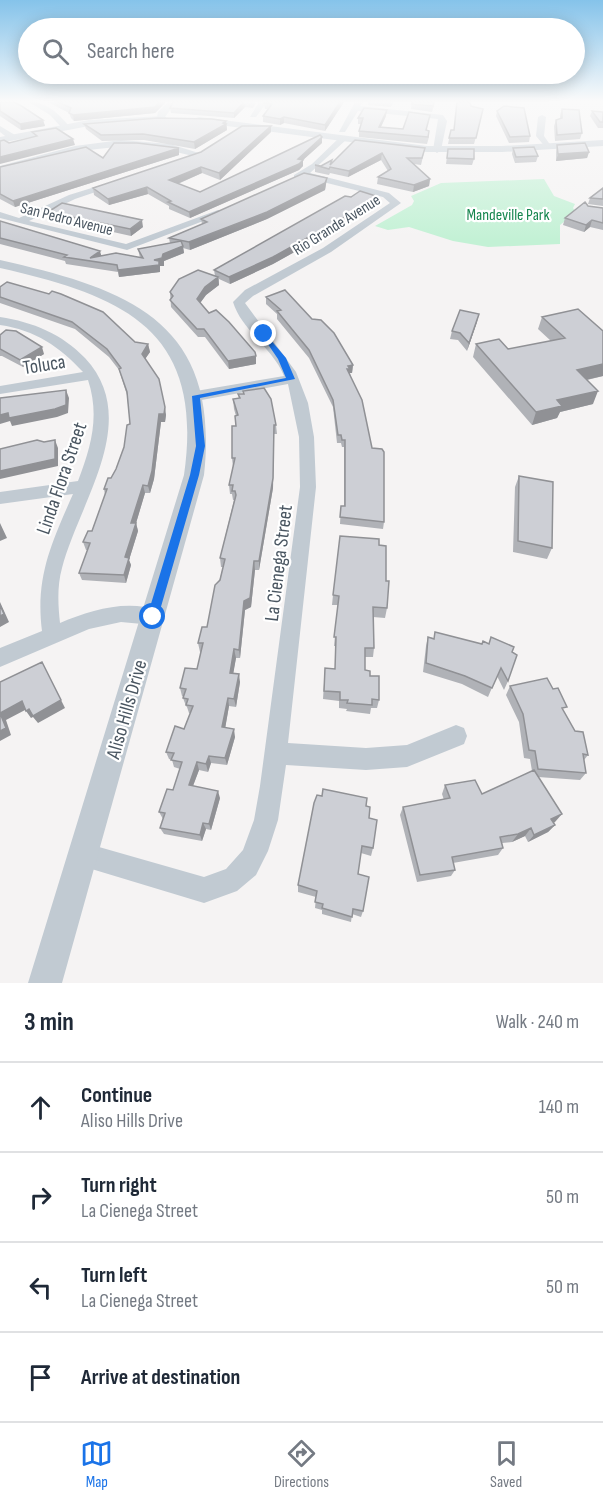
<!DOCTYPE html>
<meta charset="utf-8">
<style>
body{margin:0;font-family:"Sofia Sans Condensed",sans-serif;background:#f2f2f3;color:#1f2937}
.stop{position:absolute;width:18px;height:18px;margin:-14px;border:4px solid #1a73e8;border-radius:50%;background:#fff}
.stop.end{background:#1a73e8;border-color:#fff;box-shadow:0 2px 6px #0008}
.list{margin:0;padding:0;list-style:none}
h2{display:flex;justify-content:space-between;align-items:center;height:78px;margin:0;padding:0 24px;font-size:26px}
h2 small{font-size:20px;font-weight:400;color:#747a83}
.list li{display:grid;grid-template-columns:39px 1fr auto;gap:18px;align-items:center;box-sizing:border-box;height:90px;padding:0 24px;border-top:2px solid #e0e1e3}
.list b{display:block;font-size:22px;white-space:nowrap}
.list p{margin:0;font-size:20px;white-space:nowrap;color:#747a83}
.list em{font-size:20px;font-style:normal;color:#747a83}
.icon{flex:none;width:33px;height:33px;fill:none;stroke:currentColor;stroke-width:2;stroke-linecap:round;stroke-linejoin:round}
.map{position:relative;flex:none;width:603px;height:983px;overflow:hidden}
.search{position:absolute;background:#fff;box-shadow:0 3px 15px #0003;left:18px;right:18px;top:18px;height:66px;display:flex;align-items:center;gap:15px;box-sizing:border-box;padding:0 21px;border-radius:33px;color:#747a83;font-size:22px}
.sheet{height:438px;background:#fff}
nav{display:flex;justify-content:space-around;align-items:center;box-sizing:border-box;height:84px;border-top:2px solid #e0e1e3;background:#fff;font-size:16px;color:#747a83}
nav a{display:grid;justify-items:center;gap:3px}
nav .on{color:#1a73e8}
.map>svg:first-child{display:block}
.green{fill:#c3f1d5}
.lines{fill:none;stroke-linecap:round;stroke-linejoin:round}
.minor{fill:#c1cad2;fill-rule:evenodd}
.tertiary{fill:#c1cad2;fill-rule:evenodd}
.wall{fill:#b0b2b7}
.shaded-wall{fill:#909195}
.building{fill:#cdcfd5;stroke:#909195;stroke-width:1.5}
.route{fill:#1a73e8}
.labels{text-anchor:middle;stroke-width:4.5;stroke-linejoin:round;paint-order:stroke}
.far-park-label{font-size:16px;fill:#17864f;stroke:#fff}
.far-street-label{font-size:16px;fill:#4a5661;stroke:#fff}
.street-label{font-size:20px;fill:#4a5661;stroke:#fff}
</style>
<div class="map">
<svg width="603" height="983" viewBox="0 0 603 983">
<rect width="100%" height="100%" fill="#f5f3f3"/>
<path class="green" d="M544 179 554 196 575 204 573 208 576 212 560 225V244L488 247 453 241 409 227 388 230 375 226 412 205 414 201 411 196 441 183Z"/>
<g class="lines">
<path class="minor" d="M29 102C47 102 58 113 69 126L62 128 50 115Z
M168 102H176L162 121H156L158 112Z
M259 102H267L256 117H250Z
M355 102H363L360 106 443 115 447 121 441 150 437 153 433 150 438 119 358 111 345 132H339Z
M542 115 546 117 544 136 551 146 547 149 536 136 538 117Z
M0 126 15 135V139H9L0 132Z
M340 137 347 139 310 173 389 193 401 203 331 252 253 296 245 303 296 372 308 403 314 437 316 487 288 743 366 748 407 745 456 725 464 728 467 736 464 744 407 767 366 770 286 765 278 820 268 851 256 875 237 891 204 903 85 867 76 864 73 855 76 846 85 843 204 877 226 869 243 850 254 820 260 786 300 487 299 437 288 384 196 401 189 396 196 391 284 376C273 348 242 331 233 302L245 290 323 248 390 203 383 197 303 177 294 179V175L312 164Z
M121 140 170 144 202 154 198 157C116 136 79 151 0 172V166L75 146Z
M111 182 119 184 75 199 29 221 126 244 218 210 227 212 127 250 0 218V212L19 218 69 195Z
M0 317C33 322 62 334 85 358 143 420 79 502 62 568 57 586 58 605 60 623 91 610 127 599 160 611L163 617 160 623 153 625 121 622 89 629 0 667V648L42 631C35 577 52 542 73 494L0 504V492L78 481C91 447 100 416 88 380L0 394V386L83 372C60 347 35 330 0 325Z"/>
<path class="tertiary" d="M163 116 166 117V121L89 126 0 143V137L89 120Z
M199 117 427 146H502L603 140V146L502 152H427L196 122V118Z
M0 260C128 289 221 321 204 475L62 983H28L184 475C205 329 123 296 0 268Z"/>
</g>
<path class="wall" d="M0 102 43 120 45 126 21 130 0 116Z
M48 102H166L155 113 74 121 71 118 69 113Z
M173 102H256L253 108 245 107 234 118 171 113 170 108Z
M344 102 325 131 284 123 280 125 263 122V116L268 109H265L264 103Z
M368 102H393L391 107 368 105Z
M412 102H435L432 112 411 109Z
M471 106 482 115 474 144H448L451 130H454Z
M562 109 582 133 580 139 555 141 554 126 556 120 560 119V115Z
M497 111 530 136 529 142 509 143 496 116Z
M592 111 603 112V128H598L590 116Z
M386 116 381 127 403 129 429 120 426 131 429 137 427 144 359 137V131L361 124H358V118Z
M226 121 227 130 195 149 144 140 102 141 86 129 84 124Z
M271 132 220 180 202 173 178 184 200 192 322 143 303 160V166L299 170 190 218 169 209V206L148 194 109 205 94 195 93 188Z
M355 140 425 148 421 165 414 164 430 179 429 186 413 192 377 184 378 177 388 171 381 160 348 177 330 173 329 175 315 172V165L321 166 332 160V163Z
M557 145 589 152 587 158 556 161V152Z
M179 148V155L15 207 0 199V167L103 158Z
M513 148 538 156 536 162 515 163 512 154Z
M448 149 474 159 472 165 446 164Z
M327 178 325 190 267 219 190 250 183 248 184 253 164 261V266H160V272L119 277 118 272 66 264 65 261 0 244V221L102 256 140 258 138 249 170 243 169 238 202 224 201 219Z
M603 188V206L588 204 590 198Z
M376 203 343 225 273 264 230 284 219 279V285L206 295 200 303 256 364 229 369 205 337H198L171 307 170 292 215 276 214 270Z
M588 206 603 208V230L590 227 584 232 563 225 565 218Z
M48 212 143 227 131 236 50 218Z
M0 287 135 342 148 344 150 352 145 359 166 415 165 422H161L154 479 150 493H145L136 523 138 531 129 560 131 565 126 583 82 580 79 573 88 550H86L83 542 92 531 105 495 104 489 111 478 116 469 124 447 130 424 127 395 119 370 109 357 75 329 0 303Z
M266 297 353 365 352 373H350L384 522 383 529 340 524 341 506H344V447H342L341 443H337L333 407 309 358 277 319V314L266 304Z
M542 317 603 331V376L587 380 593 404 560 412 557 418 532 425 473 357 476 344 508 349 551 341 538 329Z
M477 322 467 351 458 340 450 339 452 331Z
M0 335 44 354 23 367 2 356H0Z
M238 394 276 425 277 434H274L273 488 259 570H255L251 607 245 610 240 658H236L233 673 240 682 236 707 229 706 225 728 235 737 227 765 211 763 208 772 199 770 193 786 220 798 211 830 206 829 202 841 164 834 160 828 163 819 159 812 173 790 180 769 174 767 172 760 169 759 166 752 184 729 190 713H189L187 707 186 706 183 698 184 697 182 696 180 688 197 669 201 652H200L198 643 207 627 223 567H221L220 558 234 500H233L232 494H230L229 485 233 467 232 458 236 426 235 416H236L234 409 233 399H239Z
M519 476 552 548 547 559 513 552 515 487Z
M379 545 386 581 387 608 385 618 373 617 374 648 373 657H365V670L370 676 379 700 377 708H371L370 714 346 711 347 709 339 708V701L323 699 325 668 335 669 336 646H334L338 605H332L333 595Z
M435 632 512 652 508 681 504 690 497 676 488 697 462 684 423 672 426 646 428 637 434 638Z
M510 686 564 712 588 755 584 760 586 773 580 780 538 777 555 822 553 823 555 825 548 832 528 842 525 836 512 842 502 843 503 848 498 855 453 863 455 870 451 876 417 882 400 815 403 807 444 800 442 794 445 785 482 794 532 771 530 759 524 758 519 722 506 695Z
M366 806 369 818 373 848 371 856 361 853 358 874 363 911 361 917 352 914 351 922 322 914V910L315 908 316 897 298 892V885Z"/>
<path class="shaded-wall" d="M159 102H166L155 113 74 121 73 115Z
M244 102 245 107 234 118V113Z
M340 102H344L325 131V125Z
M387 110 386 116 378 133 379 127Z
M284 117V123L280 125V119Z
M43 120 45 126 21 130 20 124Z
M226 121 227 130 195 149 194 142Z
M271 126V132L220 180 219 173Z
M322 137V143L303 160V166L299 170 190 218 189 212 298 159Z
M73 139 75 145 0 164V157Z
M179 148V155L15 207 13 201Z
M589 152 587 158 556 161 558 154Z
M382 153 381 160 348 177 349 171Z
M201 167 202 173 170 187 169 180Z
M327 178 325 190 267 219 190 250 189 242Z
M430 179 429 186 413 192 414 185Z
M147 187 148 194 109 205 108 199Z
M376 196V203L343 225 273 264 230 284 229 277Z
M142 220 143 227 131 236 130 229Z
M592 220 590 227 584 232 586 225Z
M183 246 184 253 164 261V266H160V272L119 277 118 270 154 260 163 254Z
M100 251 102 258H90Z
M218 277 219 285 206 295 198 306 197 299 205 287Z
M479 314 477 322 467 351 469 343Z
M148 344 150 352 143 362 142 354Z
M42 347 44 354 23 367 20 360Z
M256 356V364L229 369 228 361Z
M603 364V376L572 383 577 370Z
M353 365 352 373H350L347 377 348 366Z
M66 390 69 398 68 413 57 417 12 426 10 421 0 424V415Z
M598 391 593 404 560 412 557 418 532 425 536 412 557 400Z
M165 407 166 415 165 422H161L154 479 150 493 148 486 159 414Z
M274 425 273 488 259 570V561Z
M55 440 58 448V466L0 479V471Z
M143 485 145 493 134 530 131 523Z
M0 523 7 538 0 541Z
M136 523 138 531 129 560 131 565 126 583 124 575 125 557Z
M254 561 255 570 251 607 245 610 240 658 239 650 244 601Z
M0 602 9 622 0 627Z
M234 649 236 658 232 681 230 673Z
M42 662 65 708 38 723 33 717 31 718 26 711Z
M239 674 240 682 236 707 234 699Z
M228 698 229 706 224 735 222 727Z
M22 701 27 709 6 720 11 735 0 741V713Z
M234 729 235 737 227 765 225 758Z
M209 756 211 763 208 772 206 764Z
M197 762 199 770 191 791 189 785Z
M218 791 220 798 211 830 209 824Z
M562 814 555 822 544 827 551 819Z
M203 823 206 829 202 841 200 835Z
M555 825 548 832 528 842 534 835Z
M531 828 525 836 512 842 518 834Z"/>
<path class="building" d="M0 102H13L20 105 43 120 20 124 0 111Z
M58 102H159L155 107 73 115 69 113 71 108Z
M173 102H244L234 113 170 108Z
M265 102H340L325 125 284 117 280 119 263 116 272 104 264 103Z
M412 102H434L433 106 412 104Z
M457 102H468L470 103 471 106 483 109 476 138H449L451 130H454Z
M504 106 524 108 530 136 510 137 497 111Z
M364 108 387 110 379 127 403 129 409 112 430 115 426 130 429 131 428 137 359 131 363 118H358Z
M562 109 579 110 582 133 557 135 556 120 562 118Z
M592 111 603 112V122H600Z
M158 118 212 119 226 121 223 123 226 124 194 142 143 134 101 135 84 124Z
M242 126H271L219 173 201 167 169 180 200 192 320 135 322 137 298 159 303 160 299 164 189 212 168 202 171 201 147 187 108 199 93 188 201 152Z
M56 128 73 139 0 157V141L4 140 9 143 37 136 32 132Z
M355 140 425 148 422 158H407L430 179 414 185 378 177 391 169 382 153 349 171 330 167 329 169 315 165 321 166 332 160 330 165Z
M114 143H137L179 148 13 201 0 194V167L86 147 103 158Z
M585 143 589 152 558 154 557 145Z
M534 147 538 156 516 157 513 148Z
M448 149H474V159L447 158Z
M304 173 327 178 325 183 267 212 189 242 169 238 207 222 201 219Z
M603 188V199L590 198Z
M360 191 376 196 343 218 273 257 229 277 214 270 345 196 351 197Z
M585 202 588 206 603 208V223L592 220 586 225 565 218Z
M62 203 142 220 130 229 48 212Z
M0 221 100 251 90 258 116 253 143 258 138 249 181 241 183 246 163 254 162 258 154 260 159 261V265L118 270 117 265 64 257 67 255 0 238Z
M198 270 218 277 205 287 197 299 209 313 216 310 229 322 255 352 256 356 228 361 204 329H197L170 300 173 296 170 292 179 279Z
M7 282 49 294 52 291 61 294 103 312 135 342 148 344 142 354 159 379 165 407 164 414H159L152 471 148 486 143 485 131 523H136L125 557 129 558 124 575 79 573 90 543 83 542 88 531H92L107 489H104L108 478H111L116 469 124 447 127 425 130 424 127 392 119 369 121 368 107 349 72 322 0 297V287Z
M285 290 312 319 321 320 334 333 353 365 348 366 350 369H347L362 400 372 448 382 449 384 452V522L340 517 341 506H345V440H342L341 435H338L333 400 309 350 277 311 281 310 266 297Z
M578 309 603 331V364L577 370 598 391 557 400 562 406 536 412 476 344 499 339 508 349 565 338 542 317Z
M460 310 479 314 469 343 460 333 452 331Z
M6 330 16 331 42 347 20 360 0 349V335Z
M264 388 271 399 276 425H274L273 478 259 561H254L250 598 244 601 239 650 234 649 230 673 239 674 234 699 228 698 222 727 234 729 225 758 209 756 206 764 197 762 189 785 218 791 209 824 203 823 200 835 160 828 165 813 159 812 167 789 173 790 182 762 171 760 174 753 166 752 175 726 184 729 193 706 186 705 188 699 183 698 186 689 180 688 185 668 197 669 203 643H198L202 627H207L215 585 220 580 225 559 220 558 236 495 235 491H232L233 485H229L235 458H232V426H236L235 416 238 415 233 399 240 398 238 394H244L243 391Z
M66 390V405L55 409 9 418 8 413 0 415V398Z
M37 440 44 442 55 440V459L0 471V449Z
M519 476 553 482 552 548 518 541Z
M340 536 379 539V545L386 546V581H389L387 608 373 607 374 648H365V670L370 671V676H379V700L372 699V705L347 703 348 700H340V692L324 691 325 668 335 669 336 637H334L339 596 333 595Z
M0 605 4 614 0 616Z
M435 632 482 644 483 641 489 644 491 637 514 647 512 652 517 655 508 681 501 668 492 688 465 676 426 663 428 637 434 639Z
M42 662 61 700 33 716 29 709 26 711 22 701 0 713 6 728 0 731V682Z
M547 678 553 689 558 688 567 707 562 708 575 731 583 732 588 755 583 754 586 773 538 769 535 751 529 750 523 714 510 686Z
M534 770 562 814 551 819 555 825 534 835 531 828 518 834 500 837 503 848 452 857 455 870 420 875 403 807 450 798 445 785 475 780 482 794Z
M323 789 367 798 366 806 370 807 369 818 377 820 373 848 362 846 358 874 369 877 363 911 353 909 352 917 322 908 323 904 315 902 317 891 298 885 314 803 317 795 322 796Z"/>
<linearGradient id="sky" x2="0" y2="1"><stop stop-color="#85c3ea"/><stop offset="0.42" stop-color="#fafafa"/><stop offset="1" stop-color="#fafafa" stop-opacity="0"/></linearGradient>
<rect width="603" height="240" fill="url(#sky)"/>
<path class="route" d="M264 332 286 358 295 379 200 398 205 446 199 475 158 617 153 622 149 620 147 617 190 475 196 446 192 396 286 378 278 359 261 334Z"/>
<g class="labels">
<g class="far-park-label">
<text x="508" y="220">Mandeville Park</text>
</g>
<g class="far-street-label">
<text transform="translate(67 218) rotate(14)" y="6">San Pedro Avenue</text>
<text transform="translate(336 224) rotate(-32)" y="6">Rio Grande Avenue</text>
</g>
<g class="street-label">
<text transform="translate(44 364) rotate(-9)" y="7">Toluca</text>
<text transform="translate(61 478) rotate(-71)" y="7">Linda Flora Street</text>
<text transform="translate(278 563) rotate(-83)" y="7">La Cienega Street</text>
<text transform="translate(126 709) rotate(-74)" y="7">Aliso Hills Drive</text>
</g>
</g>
</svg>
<div class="stop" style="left:153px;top:617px"></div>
<div class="stop end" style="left:264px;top:334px"></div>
<div class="search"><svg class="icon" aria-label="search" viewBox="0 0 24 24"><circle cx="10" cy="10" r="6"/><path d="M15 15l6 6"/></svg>Search here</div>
</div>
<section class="sheet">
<h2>3 min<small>Walk · 240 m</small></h2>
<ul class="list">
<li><svg class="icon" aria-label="ahead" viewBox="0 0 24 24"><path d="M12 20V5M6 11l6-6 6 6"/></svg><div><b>Continue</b><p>Aliso Hills Drive</p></div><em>140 m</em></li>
<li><svg class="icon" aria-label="right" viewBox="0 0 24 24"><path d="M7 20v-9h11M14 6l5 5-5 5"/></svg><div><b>Turn right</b><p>La Cienega Street</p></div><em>50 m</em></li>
<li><svg class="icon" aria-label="left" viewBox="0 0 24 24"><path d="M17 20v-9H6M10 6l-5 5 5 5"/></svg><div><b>Turn left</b><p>La Cienega Street</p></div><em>50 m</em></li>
<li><svg class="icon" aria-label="arrive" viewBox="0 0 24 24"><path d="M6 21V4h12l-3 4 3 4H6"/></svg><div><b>Arrive at destination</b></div></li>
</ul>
</section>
<nav>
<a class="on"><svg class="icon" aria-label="map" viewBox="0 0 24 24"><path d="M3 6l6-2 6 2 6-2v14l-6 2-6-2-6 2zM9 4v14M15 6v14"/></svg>Map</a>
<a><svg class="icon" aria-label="directions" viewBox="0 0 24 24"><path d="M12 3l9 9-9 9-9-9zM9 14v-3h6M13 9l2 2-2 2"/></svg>Directions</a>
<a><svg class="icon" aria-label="saved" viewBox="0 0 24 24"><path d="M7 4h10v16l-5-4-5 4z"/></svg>Saved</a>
</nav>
